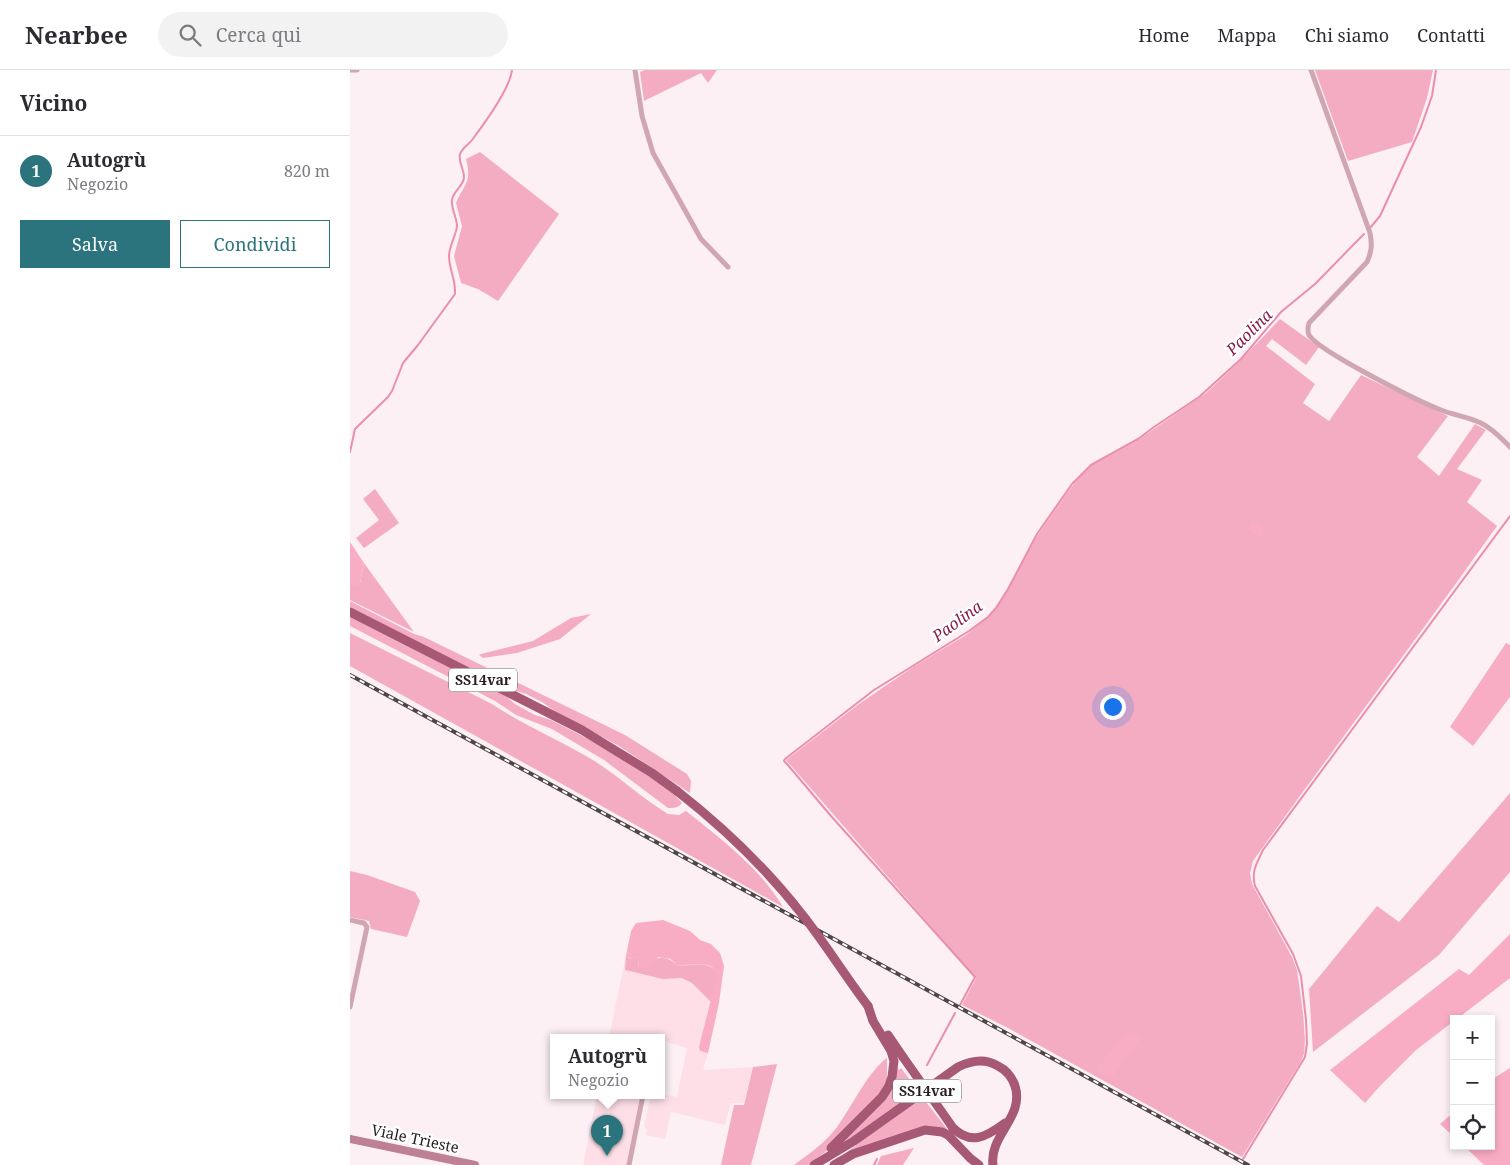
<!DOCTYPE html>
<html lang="it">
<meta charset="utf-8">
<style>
body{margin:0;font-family:"Noto Serif",serif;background:#f2f2f3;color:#2b2b33}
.controls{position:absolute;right:15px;bottom:15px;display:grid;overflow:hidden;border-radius:0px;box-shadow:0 2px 8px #0003}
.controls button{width:45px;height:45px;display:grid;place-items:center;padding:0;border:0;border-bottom:1px solid #e1e1e2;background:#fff;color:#2b2b33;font:25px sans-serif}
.you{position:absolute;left:762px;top:636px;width:18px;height:18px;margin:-12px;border:4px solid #fff;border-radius:50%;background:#1a73e8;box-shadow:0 0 0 8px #1a73e833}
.badge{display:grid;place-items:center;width:32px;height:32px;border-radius:50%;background:#2b737d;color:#fff;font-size:16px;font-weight:700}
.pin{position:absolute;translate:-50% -41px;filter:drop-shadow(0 1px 2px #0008)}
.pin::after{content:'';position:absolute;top:26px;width:18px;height:15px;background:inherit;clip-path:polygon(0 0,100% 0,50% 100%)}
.popup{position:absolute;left:200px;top:964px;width:115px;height:65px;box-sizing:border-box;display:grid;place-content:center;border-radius:0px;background:#fff;filter:drop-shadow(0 1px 4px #0005);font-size:16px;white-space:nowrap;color:#7c7c81}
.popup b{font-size:19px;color:#2b2b33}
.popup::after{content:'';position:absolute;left:50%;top:100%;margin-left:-10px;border:10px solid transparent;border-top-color:#fff}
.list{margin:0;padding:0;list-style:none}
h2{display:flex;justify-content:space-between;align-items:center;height:65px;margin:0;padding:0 20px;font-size:21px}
h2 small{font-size:16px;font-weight:400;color:#7c7c81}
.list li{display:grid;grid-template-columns:32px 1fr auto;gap:15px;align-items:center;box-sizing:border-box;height:70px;padding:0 20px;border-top:1px solid #e1e1e2}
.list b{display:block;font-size:19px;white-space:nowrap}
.list p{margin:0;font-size:16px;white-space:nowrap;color:#7c7c81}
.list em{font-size:16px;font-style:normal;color:#7c7c81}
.actions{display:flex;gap:10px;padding:15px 20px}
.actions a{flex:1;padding:11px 0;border:1px solid #2b737d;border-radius:0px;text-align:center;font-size:18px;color:#2b737d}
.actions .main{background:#2b737d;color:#fff}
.icon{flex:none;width:28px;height:28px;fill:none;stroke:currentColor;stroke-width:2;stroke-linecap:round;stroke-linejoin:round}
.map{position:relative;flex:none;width:1160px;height:1095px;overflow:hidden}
header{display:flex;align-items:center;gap:30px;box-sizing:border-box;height:70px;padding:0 25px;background:#fff;border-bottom:1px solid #e1e1e2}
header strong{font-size:24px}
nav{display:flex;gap:28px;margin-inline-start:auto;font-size:18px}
.search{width:350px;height:45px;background:#f2f2f3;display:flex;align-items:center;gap:12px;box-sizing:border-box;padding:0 18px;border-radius:28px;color:#7c7c81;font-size:19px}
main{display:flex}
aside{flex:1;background:#fff}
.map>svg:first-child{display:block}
.built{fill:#fedfe8}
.green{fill:#f4acc3}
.forest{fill:#f9adc5}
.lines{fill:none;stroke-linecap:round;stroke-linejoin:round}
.stream{stroke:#eb8eae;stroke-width:2}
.minor{stroke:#d1a6b3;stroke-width:5}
.secondary{stroke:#bd8094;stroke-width:8}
.trunk{stroke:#a65874;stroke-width:9}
.rail-casing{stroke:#504649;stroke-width:4}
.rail{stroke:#fff;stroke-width:2;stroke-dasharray:5.5;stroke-linecap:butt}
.trunk-bridge{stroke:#a65874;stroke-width:9}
.labels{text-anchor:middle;stroke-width:5;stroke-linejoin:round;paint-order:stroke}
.shield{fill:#fff;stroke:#696264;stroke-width:1}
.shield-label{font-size:14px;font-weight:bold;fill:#291f22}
.street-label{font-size:15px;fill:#291f22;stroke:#fff}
.water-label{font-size:16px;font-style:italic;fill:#881d4d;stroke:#fff}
</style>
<header>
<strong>Nearbee</strong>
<div class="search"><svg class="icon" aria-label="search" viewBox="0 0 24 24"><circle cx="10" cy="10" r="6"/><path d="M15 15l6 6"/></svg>Cerca qui</div>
<nav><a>Home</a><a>Mappa</a><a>Chi siamo</a><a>Contatti</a></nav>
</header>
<main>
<aside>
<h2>Vicino<small></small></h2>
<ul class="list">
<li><span class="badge">1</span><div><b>Autogrù</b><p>Negozio</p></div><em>820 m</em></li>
</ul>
<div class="actions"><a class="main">Salva</a><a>Condividi</a></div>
</aside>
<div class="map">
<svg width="1160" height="1095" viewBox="0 0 1160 1095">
<rect width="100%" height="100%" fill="#fcf0f4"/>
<path class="built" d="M281 861 374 896 358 983 353 1000 403 997 394 1033H381L375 1055 321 1042 315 1069 296 1065 297 1059 294 1057 300 1028 303 1025 311 1024 327 1027 337 978 311 970V967H259Z
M247 1025H290L278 1095H233Z"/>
<path class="green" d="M295 0H367L358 13 351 3 294 31 290 2Z
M965 0H1083L1077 28 1062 72 998 91Z
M130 82 209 144 148 231 128 219 111 213 104 186 112 156 106 133C115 112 122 113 116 89Z
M930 249 969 277 956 295 922 269 916 276 965 314 953 333 979 351 1011 305 1098 346 1067 387 1089 406 1125 354 1136 360 1107 399 1132 410 1117 432 1147 456C1067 569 983 679 903 791L900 803 902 814 942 887 947 900 953 943 955 970 954 984 950 993 892 1087 658 958 612 935 626 908 436 690 509 634 563 597 616 565 642 544 652 530 687 466 717 423 730 406 741 396 785 372 856 323 888 293Z
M25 419 49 453 14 478 6 468 29 450 13 429Z
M14 493 64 562 0 530V512L6 516 10 513Z
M0 531 64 564 74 567 275 665 337 704 341 711 340 723 269 676 206 642 192 632 176 624 157 618 0 538Z
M241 544 210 569 167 583 133 588 129 585 131 584 183 571 221 548Z
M0 546 156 626 165 634 185 645 201 650 268 684 324 724 332 733C328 738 324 738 318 738L254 690 202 659 166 645 145 631 0 556Z
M0 563 142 634C175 656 212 671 246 692 271 708 293 729 318 744L329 745 336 741C370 768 412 800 433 837L0 596Z
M1160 723V802L1089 885 963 982 959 919 1027 836 1049 852Z
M0 801 17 805 65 822 70 831 57 867 21 859 19 851 0 847Z
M276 886 281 889 286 887 289 892 288 897C305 889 313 882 328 896 340 895 364 890 367 905 368 910 362 926 361 932L342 913 332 908 313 909 275 900Z
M537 988V1011L530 1024 478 1080 458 1095H444C460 1083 475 1073 487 1057 501 1038 519 1000 537 988Z
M427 994 401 1095H371L384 1035H394L403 997Z
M547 998 549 1000 551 998 569 1022 492 1075 490 1074 534 1028Z
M572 1027 598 1060H565L497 1082Z
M564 1078 553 1095H527L531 1086Z"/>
<path class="forest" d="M904 450C910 453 913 457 914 464L909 466 898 459 902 451Z
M0 472 14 493 10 513 6 517 0 512Z
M1156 573 1160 575V627L1123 676 1100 657Z
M313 850 340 861 350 870 361 874 370 883 374 896 369 933 358 983 350 981 349 977 367 906C366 903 365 900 363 898 358 892 336 895 328 896L321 889 308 887 302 896 288 898 289 892 286 887 282 889 276 886 281 861 286 853Z
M1160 864V908L1107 949H1104V951L1066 980 1030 1016 1015 1033 980 1000 1109 899 1119 905Z
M775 962 792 965 791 968 763 1006 760 1008 753 1006 747 1001V999Z
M1160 998V1095H1134L1114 1076H1141V1010Z
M1104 1042V1067L1090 1054Z"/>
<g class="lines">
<path class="stream" d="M1020 158 1030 146 1071 57 1082 26 1086 0
M0 382 5 359 38 327 42 321 53 293 68 275 105 224C106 210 99 199 99 186 99 176 106 166 107 156 107 148 101 139 102 130 103 121 114 116 114 107 114 99 108 92 110 84 112 78 118 75 122 70 134 54 160 19 162 0
M610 935 625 907 481 746 437 694 434 691 435 689 524 620 619 561 638 547 646 538 658 519 687 464 722 414 741 395 788 369 804 357 849 327 891 289 931 242 965 214 1014 164
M577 995 605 943
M893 1089 955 987 957 973 956 950 951 906 943 884 905 816C901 801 907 793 913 780L1160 446
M524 1095 527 1089"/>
<path class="minor" d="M0 0H7
M285 0 292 46 303 83 351 169 378 197
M961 0 1020 163C1022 174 1022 181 1017 192L959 253C958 257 957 261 959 265 968 281 1070 332 1091 340 1104 345 1118 347 1131 353 1143 359 1151 368 1160 377
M0 850 14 853 17 857 0 937
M279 1095 293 1025"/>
<path class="secondary" d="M0 1069 125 1095"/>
<path class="trunk" d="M0 542 232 660 302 703 327 721
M538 965 553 987
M602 1057C621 1076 636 1067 655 1053
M481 1078 532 1027 539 1016 542 1007 544 991 541 981 523 951 518 936
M464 1095 504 1071 608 997C622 990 635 988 648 996 656 1000 662 1007 665 1016 675 1047 639 1065 643 1095
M484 1095 503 1084 575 1060 592 1062 598 1065 620 1088 629 1095"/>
<defs>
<path id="rail" d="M0 605 898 1095"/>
</defs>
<use href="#rail" class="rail-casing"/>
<use href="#rail" class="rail"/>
<path class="trunk-bridge" d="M327 721C373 757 415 797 451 843 475 873 495 906 518 936
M553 987 601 1055"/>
</g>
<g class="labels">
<g class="shield">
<rect x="99" y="598.5" width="68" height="23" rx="4"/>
<rect x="543" y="1009.5" width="68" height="23" rx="4"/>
</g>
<g class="shield-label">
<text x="133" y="615">SS14var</text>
<text x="577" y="1026">SS14var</text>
</g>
<g class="street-label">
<text transform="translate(65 1069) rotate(12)" y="5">Viale Trieste</text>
</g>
<g class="water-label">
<text transform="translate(899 262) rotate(-45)" y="6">Paolina</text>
<text transform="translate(607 551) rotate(-36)" y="6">Paolina</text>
</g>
</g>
</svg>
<div class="controls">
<button>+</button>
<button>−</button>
<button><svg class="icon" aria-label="locate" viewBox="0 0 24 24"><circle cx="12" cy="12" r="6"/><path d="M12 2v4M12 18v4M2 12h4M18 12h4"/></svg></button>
</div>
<div class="you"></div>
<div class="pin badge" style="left:257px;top:1086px">1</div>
<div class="popup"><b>Autogrù</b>Negozio</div>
</div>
</main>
